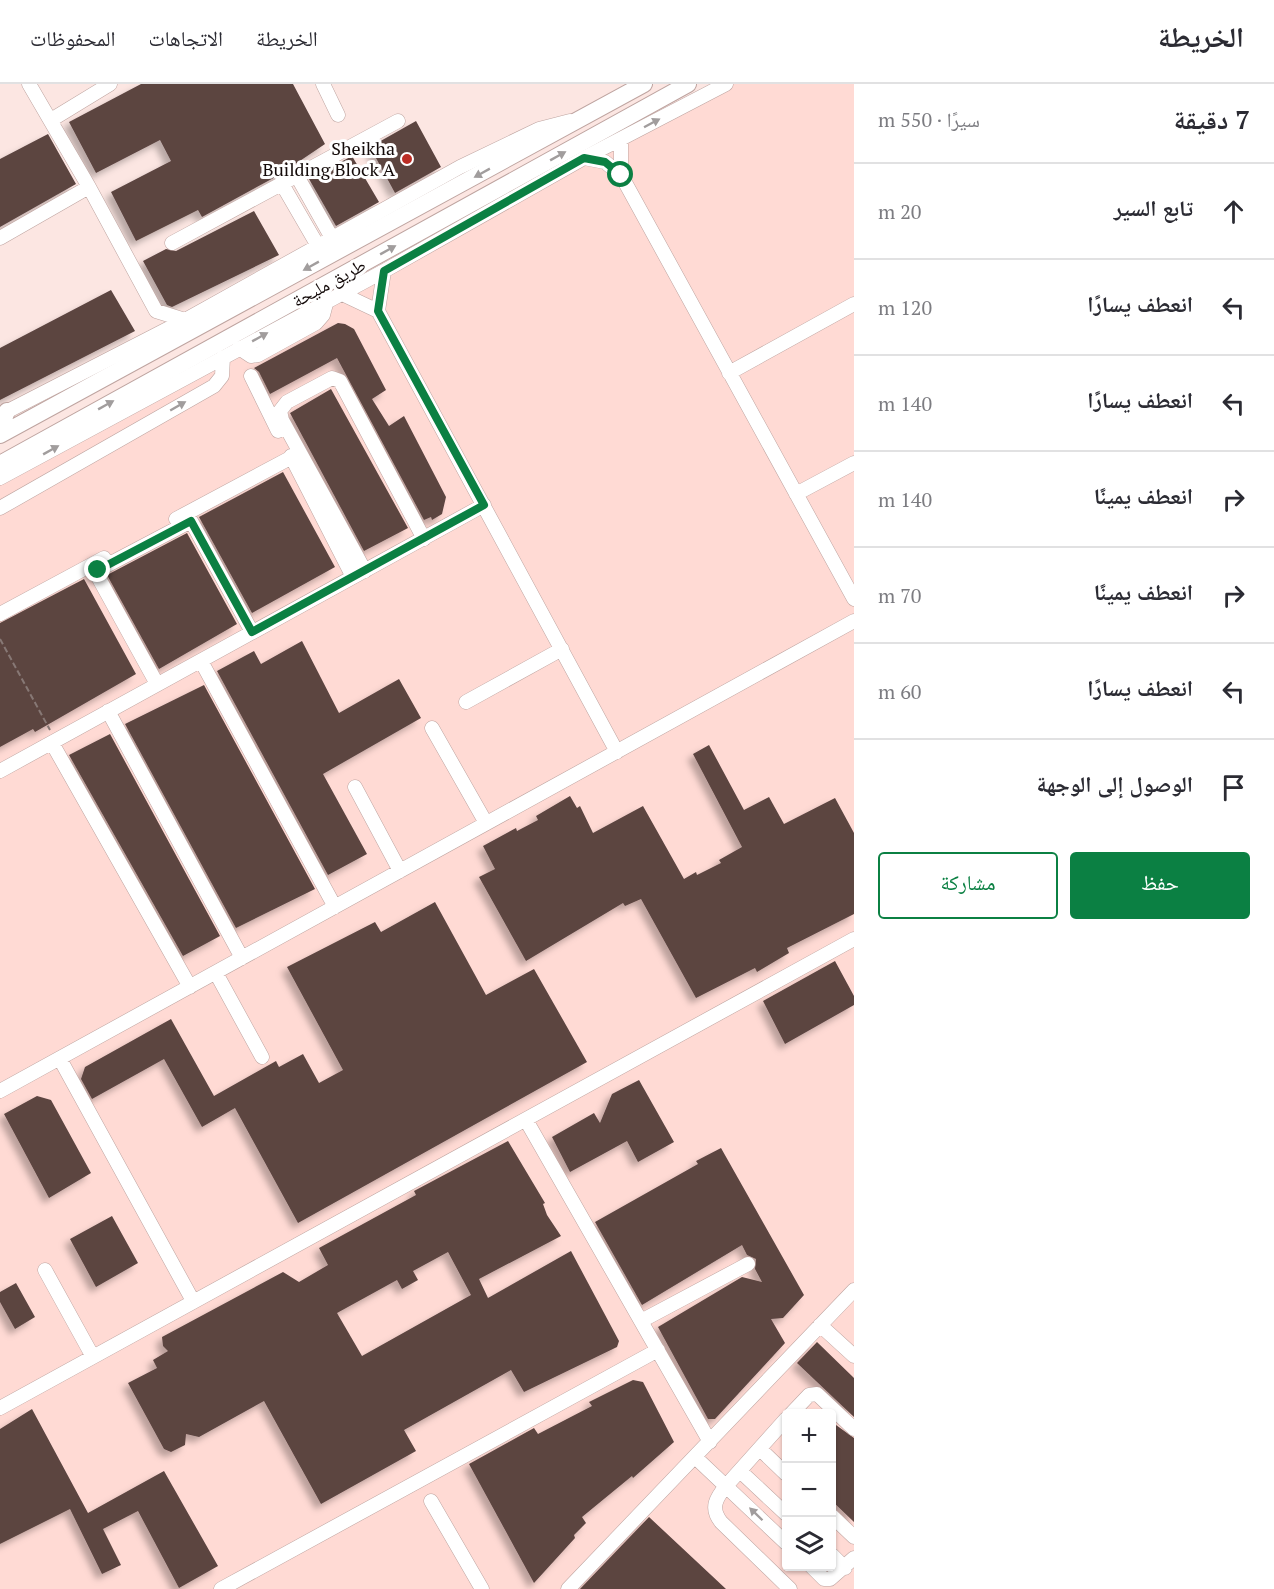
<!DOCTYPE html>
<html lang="ar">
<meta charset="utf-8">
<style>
body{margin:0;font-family:"PT Serif","Noto Naskh Arabic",serif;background:#f2f2f3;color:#2b2b33;direction:rtl}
.controls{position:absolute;right:18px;bottom:18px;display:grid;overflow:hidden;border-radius:6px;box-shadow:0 2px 4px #0004}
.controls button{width:54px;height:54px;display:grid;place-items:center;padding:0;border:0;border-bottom:2px solid #e1e1e2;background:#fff;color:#2b2b33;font:30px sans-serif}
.stop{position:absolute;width:18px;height:18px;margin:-14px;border:4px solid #0b8043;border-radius:50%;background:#fff}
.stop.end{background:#0b8043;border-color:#fff;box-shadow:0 2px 6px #0008}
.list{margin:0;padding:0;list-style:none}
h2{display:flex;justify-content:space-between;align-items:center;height:78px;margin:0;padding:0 24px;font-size:26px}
h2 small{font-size:20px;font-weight:400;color:#7c7c81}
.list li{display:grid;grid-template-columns:39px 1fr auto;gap:18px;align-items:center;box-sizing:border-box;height:96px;padding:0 24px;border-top:2px solid #e1e1e2}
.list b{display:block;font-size:22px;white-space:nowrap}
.list em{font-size:20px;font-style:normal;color:#7c7c81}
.actions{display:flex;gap:12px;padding:18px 24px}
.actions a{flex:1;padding:14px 0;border:2px solid #0b8043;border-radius:6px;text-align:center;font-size:21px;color:#0b8043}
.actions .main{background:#0b8043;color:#fff}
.icon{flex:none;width:33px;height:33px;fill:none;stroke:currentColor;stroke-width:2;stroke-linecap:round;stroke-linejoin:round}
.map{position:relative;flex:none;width:854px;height:1505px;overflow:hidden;direction:ltr}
header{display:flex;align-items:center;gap:36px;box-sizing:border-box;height:84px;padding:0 30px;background:#fff;border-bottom:2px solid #e1e1e2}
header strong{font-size:28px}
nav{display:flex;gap:33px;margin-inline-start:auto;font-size:21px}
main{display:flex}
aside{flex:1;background:#fff}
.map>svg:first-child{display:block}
.built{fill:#ffdad4;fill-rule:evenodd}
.building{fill:#5b4441;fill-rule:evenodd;filter:url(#shadow)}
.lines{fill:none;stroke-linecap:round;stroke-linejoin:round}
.minor-casing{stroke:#bea4a0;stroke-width:15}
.major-casing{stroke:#bea4a0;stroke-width:18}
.path{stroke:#877875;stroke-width:2;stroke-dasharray:6 3;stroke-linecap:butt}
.minor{stroke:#fff;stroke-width:14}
.major{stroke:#fff;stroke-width:16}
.oneway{fill:#a19d9d}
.route{stroke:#0b8043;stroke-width:8}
.poi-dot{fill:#bb2d25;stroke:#fff;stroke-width:2}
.labels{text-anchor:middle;stroke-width:6;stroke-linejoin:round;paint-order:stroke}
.poi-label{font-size:18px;fill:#130a09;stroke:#fff;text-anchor:end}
.street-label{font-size:18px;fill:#130a09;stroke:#fff}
</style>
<header>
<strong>الخريطة</strong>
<nav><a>الخريطة</a><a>الاتجاهات</a><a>المحفوظات</a></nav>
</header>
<main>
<aside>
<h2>7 دقيقة<small>سيرًا · 550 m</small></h2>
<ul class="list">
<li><svg class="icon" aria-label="ahead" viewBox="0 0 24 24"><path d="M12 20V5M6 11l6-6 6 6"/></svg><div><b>تابع السير</b></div><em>20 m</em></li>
<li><svg class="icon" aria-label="left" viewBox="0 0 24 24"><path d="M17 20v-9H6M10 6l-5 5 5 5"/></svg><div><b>انعطف يسارًا</b></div><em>120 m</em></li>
<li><svg class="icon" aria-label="left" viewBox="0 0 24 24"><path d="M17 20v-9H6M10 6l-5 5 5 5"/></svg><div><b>انعطف يسارًا</b></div><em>140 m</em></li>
<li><svg class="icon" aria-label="right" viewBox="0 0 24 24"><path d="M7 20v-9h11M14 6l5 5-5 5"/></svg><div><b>انعطف يمينًا</b></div><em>140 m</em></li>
<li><svg class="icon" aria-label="right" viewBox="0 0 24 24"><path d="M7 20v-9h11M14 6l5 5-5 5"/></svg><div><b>انعطف يمينًا</b></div><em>70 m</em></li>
<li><svg class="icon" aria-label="left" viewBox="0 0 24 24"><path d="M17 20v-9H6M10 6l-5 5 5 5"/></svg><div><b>انعطف يسارًا</b></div><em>60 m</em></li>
<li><svg class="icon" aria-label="arrive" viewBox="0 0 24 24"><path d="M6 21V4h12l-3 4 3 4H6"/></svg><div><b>الوصول إلى الوجهة</b></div></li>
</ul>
<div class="actions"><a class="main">حفظ</a><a>مشاركة</a></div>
</aside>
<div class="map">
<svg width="854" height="1505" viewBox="0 0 854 1505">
<defs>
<filter id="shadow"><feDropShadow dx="-5.5" dy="5.5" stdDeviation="3" flood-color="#0004"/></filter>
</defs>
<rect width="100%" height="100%" fill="#fce6e2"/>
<path class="built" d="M719 0H854V1505H0V386ZM786 1330H832V1482H786Z"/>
<path class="building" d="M141 0H293L325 60 279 91 202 133 198 126 136 157 111 108 171 77 160 56 96 89 69 38Z
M416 37 441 83 395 109 370 63Z
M48 50 76 100 0 143V75Z
M352 72 379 118 336 142 309 95Z
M254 127 279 171 172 223 167 221 143 177 166 165 176 167Z
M111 206 135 247 0 316V264Z
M338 239 345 240 354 245 386 306 372 315 389 342 404 332 446 413 442 430 432 436 431 433 424 436 337 274 270 310 259 288 254 284Z
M331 305 408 444 364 467 290 329Z
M283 388 335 483 252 529 199 433Z
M187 449 237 540 159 585 107 491Z
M84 495 136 590 35 648 33 645 0 663V539Z
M302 557 339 629 399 595 421 634 323 690 367 770 328 791 217 587 254 567 261 580Z
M204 601 315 805 236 844 125 640Z
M110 650 220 852 183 872 69 671Z
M709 661 744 726 769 713 784 740 835 714 854 749V830L787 864 789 869 757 888 755 884 696 914 641 815 625 822 623 819 526 877 479 793 495 785 483 762 516 744 517 747 538 736 536 732 570 712 577 724 580 722 593 749 643 722 684 795 696 788 697 791 721 779 719 776 742 763 693 670Z
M435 818 486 911 534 885 587 978 298 1139 235 1024 202 1043 164 975 92 1015 81 995 85 983 171 935 214 1012 276 977 279 983 303 970 319 999 343 986 287 883 375 838 381 848Z
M835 877 854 912V921L785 960 763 917Z
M639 996 674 1058 638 1078 627 1057 570 1088 552 1053 594 1029 600 1039 612 1010Z
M37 1012 51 1016 91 1089 49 1114 4 1030Z
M508 1057 545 1119 543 1120 547 1131 561 1152 479 1195 488 1214 571 1167 619 1257 617 1263 524 1308 511 1286 404 1346 416 1367 321 1420 264 1317 199 1353 186 1350 185 1361 171 1368 164 1365 128 1299 157 1284 153 1276 168 1267 163 1262 162 1253 283 1188 299 1198 328 1181 319 1164 416 1111 414 1107ZM448 1168 471 1211 362 1272 337 1229 397 1196 402 1205 418 1196 413 1187Z
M721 1064 804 1211 783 1234 771 1235 785 1259 715 1335H708L658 1243 742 1193 762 1198 755 1185 756 1175 747 1171 742 1161 642 1221 595 1138 698 1080 696 1077Z
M112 1132 138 1179 96 1203 70 1155Z
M16 1199 35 1233 15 1245 0 1218V1208Z
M817 1258 854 1294V1333L797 1279Z
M633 1296 643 1298 674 1358 633 1394 632 1392 582 1433 586 1439 574 1451 575 1454 534 1499 469 1380 534 1344 538 1350 592 1322 589 1318Z
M32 1325 88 1429 164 1387 218 1482 179 1504 138 1427 103 1445 121 1481 102 1490 70 1425 0 1460V1345Z
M836 1341 854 1354V1438L831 1416V1345Z
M649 1433 726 1505H580Z"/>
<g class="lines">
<defs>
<path id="minor" d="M29 0 89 103 156 227 185 236
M323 0 338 31
M51 36 110 0
M621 55V91
M584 74 605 78 621 91 854 515
M297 92 332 154
M282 100 318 162
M0 154 89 103
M172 159 398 37
M340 209 378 227 617 668
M378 227 384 187
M239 264 251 272 258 271 316 239 323 231 327 216
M729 289 854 220
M251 292 278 347
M0 331 185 236 460 83 539 45 570 37
M291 372 353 493
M0 394 384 187 584 74 726 0
M796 410 854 379
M0 424 214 302 222 292 223 273
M176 435 292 373
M365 487 282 336 280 327 287 318 332 294 340 297 424 455
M0 530 104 474
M201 577 335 823
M157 600 97 491 98 486 191 437 252 548
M466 618 562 565
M108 627 242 874
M432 644 486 739
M52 659 190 903
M0 687 484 421
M355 703 400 787
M216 889 262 973
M60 975 193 1217
M0 1007 854 537
M526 1036 710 1358
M45 1186 93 1273
M641 1237 748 1180
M820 1241 854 1272
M0 1324 854 855
M791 1330 809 1311 817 1310 854 1345
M786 1335 726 1402C716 1414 710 1424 721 1438L790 1505
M760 1365 786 1390
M695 1373 786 1459
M740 1387 786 1430
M431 1417 482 1505
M832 1432 854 1453
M832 1471 845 1484
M811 1482 824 1495H830L854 1474
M221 1505 658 1266
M568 1505 854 1206"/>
<path id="major" d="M0 346 7 327
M0 351 644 0
M0 380 688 0"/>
</defs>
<use href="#minor" class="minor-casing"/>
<use href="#major" class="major-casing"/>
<path class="path" d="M0 555 50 646"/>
<use href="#minor" class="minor"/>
<use href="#major" class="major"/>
</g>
<defs><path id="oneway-solid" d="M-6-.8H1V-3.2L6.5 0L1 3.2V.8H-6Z" transform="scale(1.5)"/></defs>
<g class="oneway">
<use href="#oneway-solid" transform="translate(652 39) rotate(-28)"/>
<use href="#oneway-solid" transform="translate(558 72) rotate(-29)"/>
<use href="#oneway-solid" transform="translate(482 89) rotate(151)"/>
<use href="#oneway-solid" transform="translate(388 166) rotate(-29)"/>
<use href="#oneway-solid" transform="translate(311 182) rotate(151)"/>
<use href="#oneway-solid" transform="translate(260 253) rotate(-29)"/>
<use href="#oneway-solid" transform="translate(106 321) rotate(-29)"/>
<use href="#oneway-solid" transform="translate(178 322) rotate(-30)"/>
<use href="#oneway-solid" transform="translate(51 366) rotate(-29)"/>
<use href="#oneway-solid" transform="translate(756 1430) rotate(-136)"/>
</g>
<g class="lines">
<path class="route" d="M98 486 191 437 252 548 484 421 378 227 384 187 584 74 605 78 621 91"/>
</g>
<circle class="poi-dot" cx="407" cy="75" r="6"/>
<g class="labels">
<g class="poi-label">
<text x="395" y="71">Sheikha<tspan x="395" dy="21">Building Block A</tspan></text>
</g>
<g class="street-label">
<text transform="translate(329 199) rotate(-29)" y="6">طريق مليحة</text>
</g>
</g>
</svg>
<div class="controls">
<button>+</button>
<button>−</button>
<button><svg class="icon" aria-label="layers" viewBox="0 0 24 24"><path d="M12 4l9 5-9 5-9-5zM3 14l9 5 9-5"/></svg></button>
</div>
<div class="stop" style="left:621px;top:91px"></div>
<div class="stop end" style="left:98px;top:486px"></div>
</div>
</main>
